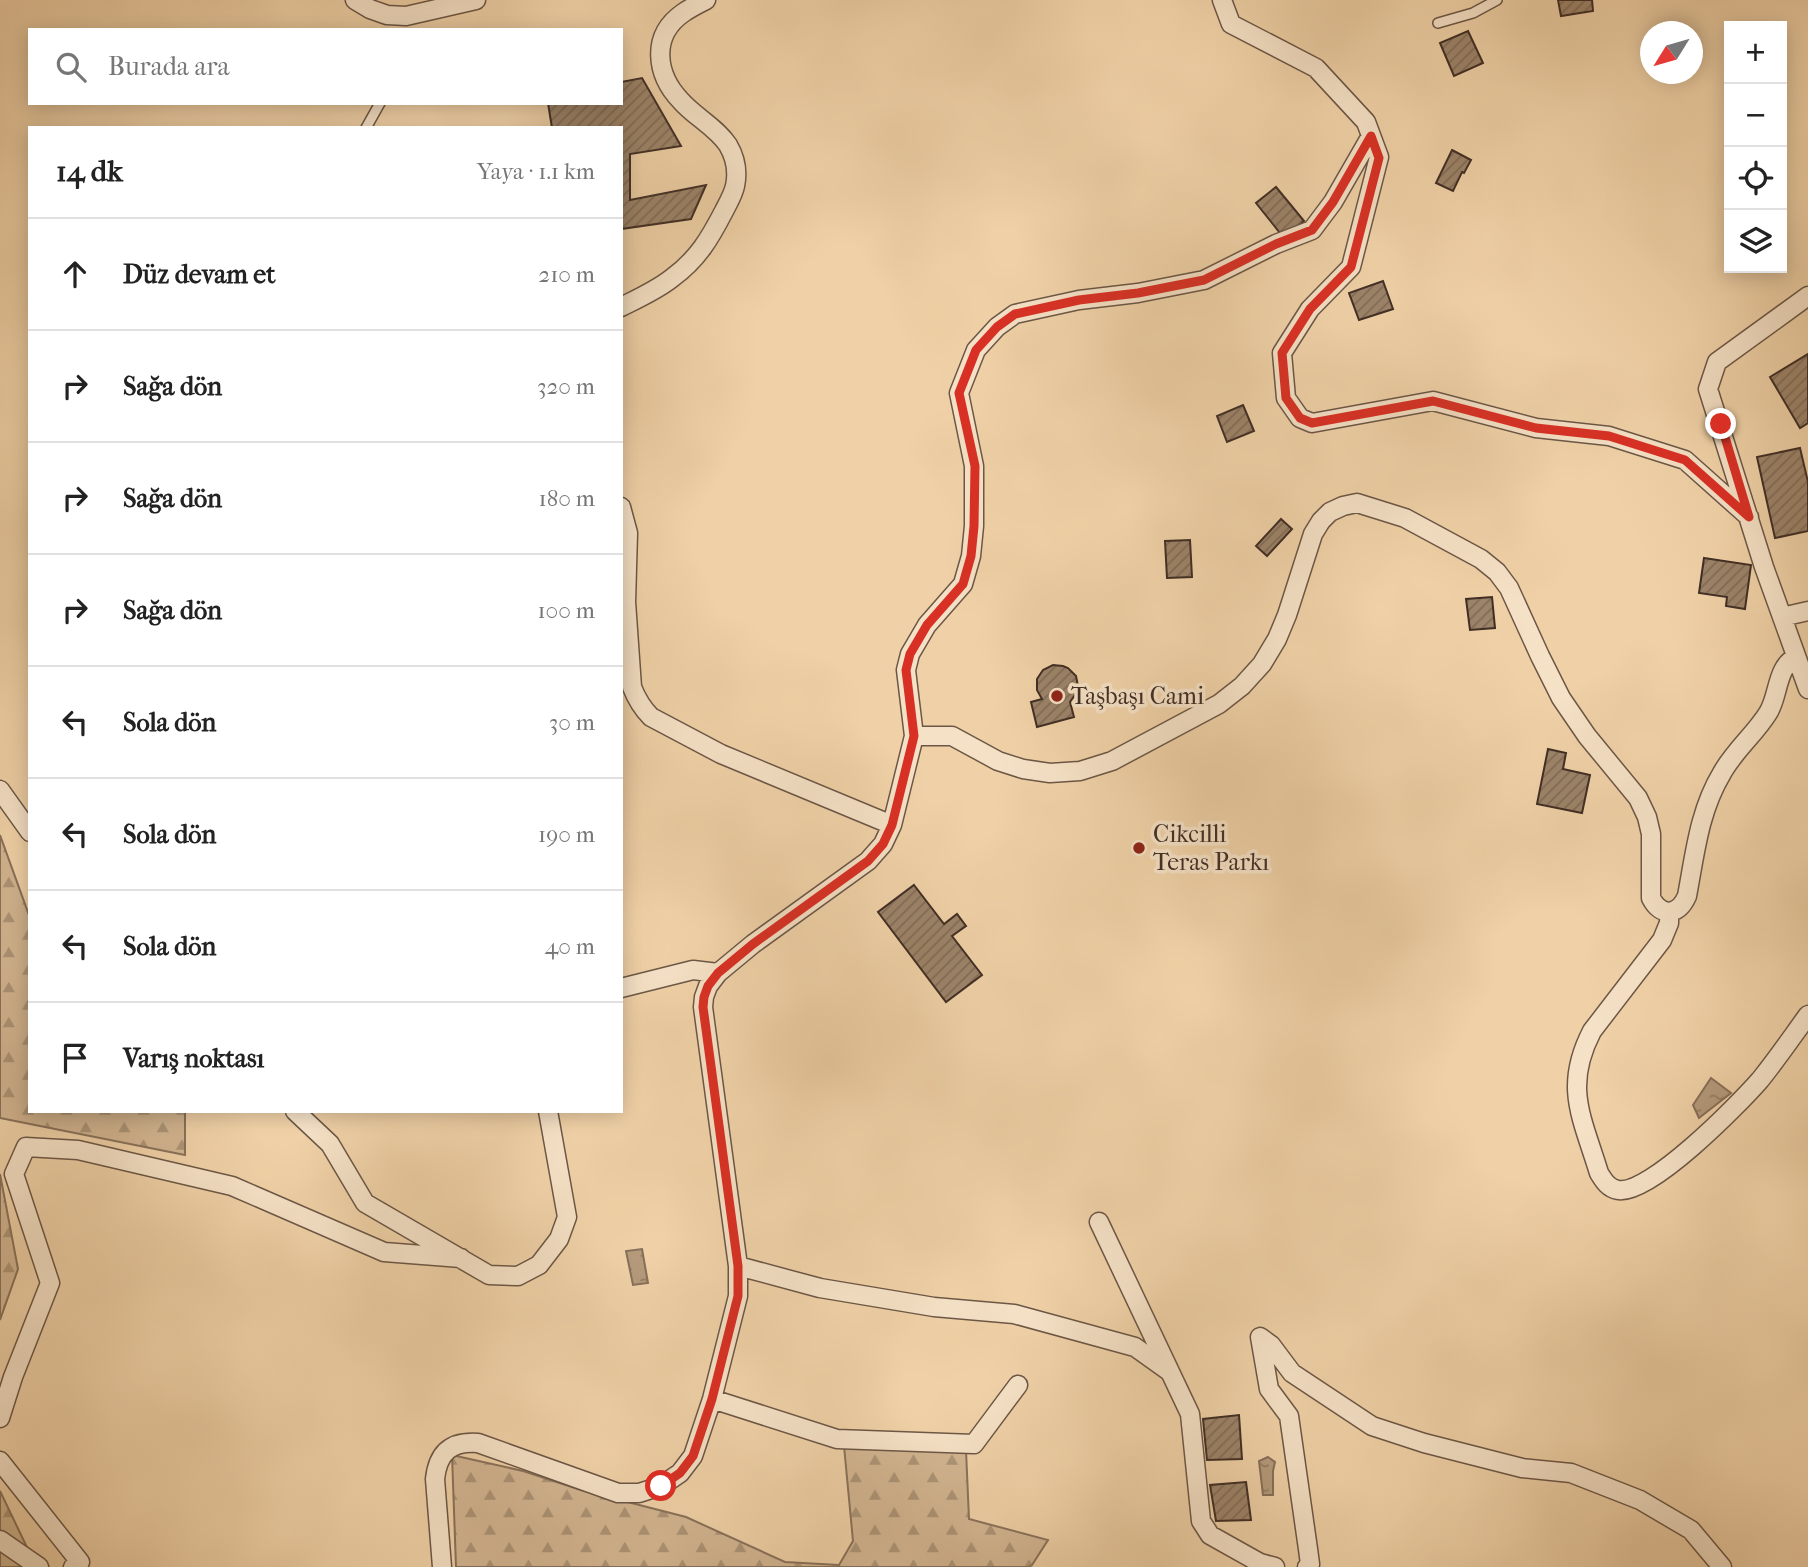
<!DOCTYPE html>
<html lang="tr">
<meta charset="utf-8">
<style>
body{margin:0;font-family:"IM FELL French Canon",serif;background:#f6f6f6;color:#222}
.controls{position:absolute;right:21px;top:21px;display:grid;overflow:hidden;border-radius:0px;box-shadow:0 4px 18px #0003}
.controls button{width:63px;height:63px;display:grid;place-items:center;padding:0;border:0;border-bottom:2px solid #e0e0e0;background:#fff;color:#222;font:35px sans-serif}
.compass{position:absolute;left:1640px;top:21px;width:63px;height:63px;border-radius:50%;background:#fff;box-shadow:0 4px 18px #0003;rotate:233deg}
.stop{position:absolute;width:21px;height:21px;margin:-16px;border:5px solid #d93025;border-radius:50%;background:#fff}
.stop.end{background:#d93025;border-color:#fff;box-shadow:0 2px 7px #0008}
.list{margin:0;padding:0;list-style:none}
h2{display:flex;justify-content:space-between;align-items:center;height:91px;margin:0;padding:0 28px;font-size:30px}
h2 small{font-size:23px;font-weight:400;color:#767676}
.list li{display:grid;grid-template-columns:46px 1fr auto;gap:21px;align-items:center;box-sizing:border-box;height:112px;padding:0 28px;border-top:2px solid #e0e0e0}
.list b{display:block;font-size:26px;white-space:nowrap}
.list em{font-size:23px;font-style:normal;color:#767676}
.icon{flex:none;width:38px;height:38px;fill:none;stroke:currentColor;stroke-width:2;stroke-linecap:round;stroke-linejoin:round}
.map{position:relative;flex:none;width:1808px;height:1567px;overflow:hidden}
.search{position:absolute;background:#fff;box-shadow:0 4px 18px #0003;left:28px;top:28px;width:595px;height:77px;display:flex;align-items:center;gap:18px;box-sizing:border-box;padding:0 24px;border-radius:0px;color:#767676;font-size:26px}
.panel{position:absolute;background:#fff;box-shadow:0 4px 18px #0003;left:28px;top:126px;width:595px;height:987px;border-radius:0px}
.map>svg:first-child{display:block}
.forest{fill:url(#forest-firs);stroke:#89725b;stroke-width:2}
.water{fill:url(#water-ripples);stroke:#866f59;stroke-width:2}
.building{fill:url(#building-hatch);stroke:#402e25;stroke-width:2}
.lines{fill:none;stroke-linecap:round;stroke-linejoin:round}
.lane-casing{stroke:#6c5746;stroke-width:12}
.street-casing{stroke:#6c5746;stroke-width:21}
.lane{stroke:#f5e1c6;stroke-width:9}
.street{stroke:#f5e1c6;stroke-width:18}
.route{stroke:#d93025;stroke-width:9}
.poi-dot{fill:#8f2418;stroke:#f5e1c6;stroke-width:2.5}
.labels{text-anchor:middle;stroke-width:7;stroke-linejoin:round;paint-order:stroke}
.poi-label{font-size:24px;fill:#402e25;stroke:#f5e1c6;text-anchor:start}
</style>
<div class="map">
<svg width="1808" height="1567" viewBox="0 0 1808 1567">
<defs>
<pattern id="forest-firs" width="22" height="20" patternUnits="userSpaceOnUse" patternTransform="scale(1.75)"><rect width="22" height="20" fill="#d2b591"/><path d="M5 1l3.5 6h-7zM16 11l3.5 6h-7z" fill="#ac9476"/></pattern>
<pattern id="water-ripples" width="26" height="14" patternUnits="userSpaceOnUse" patternTransform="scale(1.75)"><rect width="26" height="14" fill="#b49a7b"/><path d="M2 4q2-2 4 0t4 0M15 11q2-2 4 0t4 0" fill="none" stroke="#947e65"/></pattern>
<pattern id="building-hatch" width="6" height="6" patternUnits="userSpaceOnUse" patternTransform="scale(1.75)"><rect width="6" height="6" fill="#9c8369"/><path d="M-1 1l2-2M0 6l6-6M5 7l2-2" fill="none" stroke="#816c56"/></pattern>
</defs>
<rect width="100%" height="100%" fill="#f0d1a7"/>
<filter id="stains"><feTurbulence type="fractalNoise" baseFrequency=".00286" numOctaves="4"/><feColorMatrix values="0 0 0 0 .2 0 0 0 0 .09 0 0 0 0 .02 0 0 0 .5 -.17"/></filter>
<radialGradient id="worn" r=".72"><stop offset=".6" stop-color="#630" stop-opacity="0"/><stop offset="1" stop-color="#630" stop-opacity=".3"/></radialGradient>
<path class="forest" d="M0 835 30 918V1111H185V1155L0 1118Z
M0 1174 18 1269 0 1320Z
M844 1446 966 1450 969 1519 1048 1540 1032 1565 1029 1567H456L452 1455 523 1471 581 1490 686 1517 785 1562 839 1565 853 1541Z
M0 1491 34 1562 33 1567H0Z"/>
<path class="water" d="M1711 1078 1731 1093 1699 1118 1693 1105Z
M642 1249 648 1283 633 1285 626 1251Z
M1268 1457 1275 1462 1273 1471V1495H1263L1259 1461Z"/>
<path class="building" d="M1558 0H1592L1593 11 1561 16Z
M1468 31 1483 63 1454 76 1440 43Z
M642 78 681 146 630 154V200L706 185 691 219 621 229V128H552L548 103H621V82Z
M1452 150 1471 160 1464 173 1462 172 1453 191 1436 183Z
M1276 187 1304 221 1284 238 1256 203Z
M1383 281 1393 309 1359 320 1349 293Z
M1808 354V423L1800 428 1770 377Z
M1243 405 1254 431 1227 442 1217 416Z
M1800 448 1808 482V531L1775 538 1757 457Z
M1281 519 1292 529 1267 556 1256 546Z
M1190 540 1192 577 1167 578 1165 541Z
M1704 558 1751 565 1745 609 1726 606 1727 597 1699 593Z
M1492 597 1495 628 1470 630 1466 599Z
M1053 665 1063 666 1068 668 1076 676 1078 686 1077 692 1070 702 1074 717 1037 727 1031 702 1042 699 1037 690V679L1043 670Z
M1548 749 1566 753 1563 769 1590 775 1582 813 1537 804Z
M914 885 944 924 957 914 966 926 952 936 982 975 946 1002 878 912Z
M1239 1415 1242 1459 1207 1460 1203 1419Z
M1246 1482 1251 1520 1216 1521 1210 1485Z"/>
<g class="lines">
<defs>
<path id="lane" d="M1438 23 1473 13 1497 0
M366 128 380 103"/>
<path id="street" d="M355 0 370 9 387 15 406 16 476 0
M1222 0 1231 24 1316 68 1366 122 1379 157 1351 267 1310 309 1282 353 1286 398 1300 418 1312 423 1433 401 1536 428 1609 436 1685 460 1749 517
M1808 296 1717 362 1708 389 1764 567 1808 689
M621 307C639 298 657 290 672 278 698 259 710 238 724 211 728 203 733 195 735 186 738 172 735 157 728 145 716 127 695 117 681 101 656 75 650 36 683 13 690 8 698 4 706 0
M621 507 628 533 626 602 632 687C637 700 642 708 651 717L721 754 892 825
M1782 617 1808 611
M914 736H952L998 761 1023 769 1050 773 1080 771 1112 761 1219 704 1242 686 1262 664 1277 639 1287 615 1313 534 1321 521 1330 512 1343 506 1357 503 1405 518 1481 559 1497 572 1509 588 1540 656 1561 698 1587 736 1638 798 1647 817 1651 834V898C1661 917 1678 916 1687 896 1695 854 1699 811 1722 773 1734 751 1755 734 1768 713 1779 696 1776 667 1796 657
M0 790 30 832
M1669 912V923L1662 940 1592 1031C1563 1087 1582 1117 1599 1173 1604 1181 1608 1188 1618 1190 1649 1196 1739 1104 1760 1080 1777 1059 1792 1037 1808 1015
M621 988 693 970 718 973
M295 1111 330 1144 365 1203 489 1275 518 1276 539 1265 559 1239 567 1217 548 1111
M1099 1222 1190 1414 1201 1521 1210 1535 1260 1563 1275 1567
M738 1266 820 1288 934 1307 1014 1314 1135 1347 1170 1372
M712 1399 837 1439 974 1444 1018 1385
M0 1418 13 1377 50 1283 14 1174 26 1147 78 1150 232 1186 384 1252 461 1258
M0 1461 80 1562 73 1567
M0 1540 39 1567
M442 1567 435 1479C438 1452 451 1441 478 1443L618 1493H639L661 1486 680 1473 693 1456 712 1399 738 1296V1266L703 1007 704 997 708 986 718 973 753 944 868 861 883 844 892 825 914 736 906 670 910 654 927 625 963 584 971 556 974 526V466L959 393 976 350 997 327 1015 314 1079 300 1138 293 1204 280 1276 244 1312 230 1333 202 1371 136
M1307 1567 1310 1564 1308 1549 1289 1416 1269 1389 1260 1337 1271 1345 1292 1373 1372 1426 1424 1443 1522 1468 1571 1473 1640 1500 1691 1530 1722 1567"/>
</defs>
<use href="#lane" class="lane-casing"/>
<use href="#street" class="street-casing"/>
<use href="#lane" class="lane"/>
<use href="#street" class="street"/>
</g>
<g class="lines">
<path class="route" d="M661 1486 680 1473 693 1456 712 1399 738 1296V1266L703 1007 704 997 708 986 718 973 753 944 868 861 883 844 892 825 914 736 906 670 910 654 927 625 963 584 971 556 974 526 975 466 959 393 976 350 997 327 1015 314 1079 300 1138 293 1204 280 1276 244 1312 230 1333 202 1371 136 1379 158 1351 267 1310 309 1282 353 1286 398 1300 418 1312 423 1433 401 1536 428 1609 436 1685 460 1749 517 1721 424"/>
</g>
<g class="poi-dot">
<circle cx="1057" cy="696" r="7"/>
<circle cx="1139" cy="848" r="7"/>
</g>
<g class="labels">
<g class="poi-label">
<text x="1071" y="704">Taşbaşı Cami</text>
<text x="1153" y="842">Cikcilli<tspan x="1153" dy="28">Teras Parkı</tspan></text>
</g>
</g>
<rect width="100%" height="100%" filter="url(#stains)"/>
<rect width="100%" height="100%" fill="url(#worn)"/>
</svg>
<div class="controls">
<button>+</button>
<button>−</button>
<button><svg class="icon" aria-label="locate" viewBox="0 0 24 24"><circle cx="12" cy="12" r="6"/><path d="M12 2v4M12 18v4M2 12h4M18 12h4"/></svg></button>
<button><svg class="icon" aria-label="layers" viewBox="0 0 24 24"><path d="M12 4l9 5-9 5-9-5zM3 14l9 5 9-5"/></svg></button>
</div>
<svg class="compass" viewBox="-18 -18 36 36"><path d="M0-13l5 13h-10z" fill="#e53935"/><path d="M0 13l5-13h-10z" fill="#767676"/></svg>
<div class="stop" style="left:661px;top:1486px"></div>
<div class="stop end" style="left:1721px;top:424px"></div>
<div class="search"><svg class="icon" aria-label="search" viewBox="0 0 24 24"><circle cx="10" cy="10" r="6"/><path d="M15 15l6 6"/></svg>Burada ara</div>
<section class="panel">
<h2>14 dk<small>Yaya · 1.1 km</small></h2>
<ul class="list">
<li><svg class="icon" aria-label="ahead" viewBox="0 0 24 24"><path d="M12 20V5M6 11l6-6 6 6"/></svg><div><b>Düz devam et</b></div><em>210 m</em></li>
<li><svg class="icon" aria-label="right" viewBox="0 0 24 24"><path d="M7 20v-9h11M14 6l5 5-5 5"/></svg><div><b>Sağa dön</b></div><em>320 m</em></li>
<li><svg class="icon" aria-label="right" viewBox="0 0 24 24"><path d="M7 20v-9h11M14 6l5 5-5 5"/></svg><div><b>Sağa dön</b></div><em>180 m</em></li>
<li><svg class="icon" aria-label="right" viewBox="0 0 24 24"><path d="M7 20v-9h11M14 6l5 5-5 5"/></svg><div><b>Sağa dön</b></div><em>100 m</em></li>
<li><svg class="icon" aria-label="left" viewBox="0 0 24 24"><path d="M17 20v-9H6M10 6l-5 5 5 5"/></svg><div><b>Sola dön</b></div><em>30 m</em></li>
<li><svg class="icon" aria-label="left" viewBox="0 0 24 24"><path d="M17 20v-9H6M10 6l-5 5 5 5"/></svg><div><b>Sola dön</b></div><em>190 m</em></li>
<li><svg class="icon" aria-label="left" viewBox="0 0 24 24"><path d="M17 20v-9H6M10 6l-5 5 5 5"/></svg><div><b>Sola dön</b></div><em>40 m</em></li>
<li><svg class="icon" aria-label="arrive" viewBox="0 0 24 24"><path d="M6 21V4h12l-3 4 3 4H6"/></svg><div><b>Varış noktası</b></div></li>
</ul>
</section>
</div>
